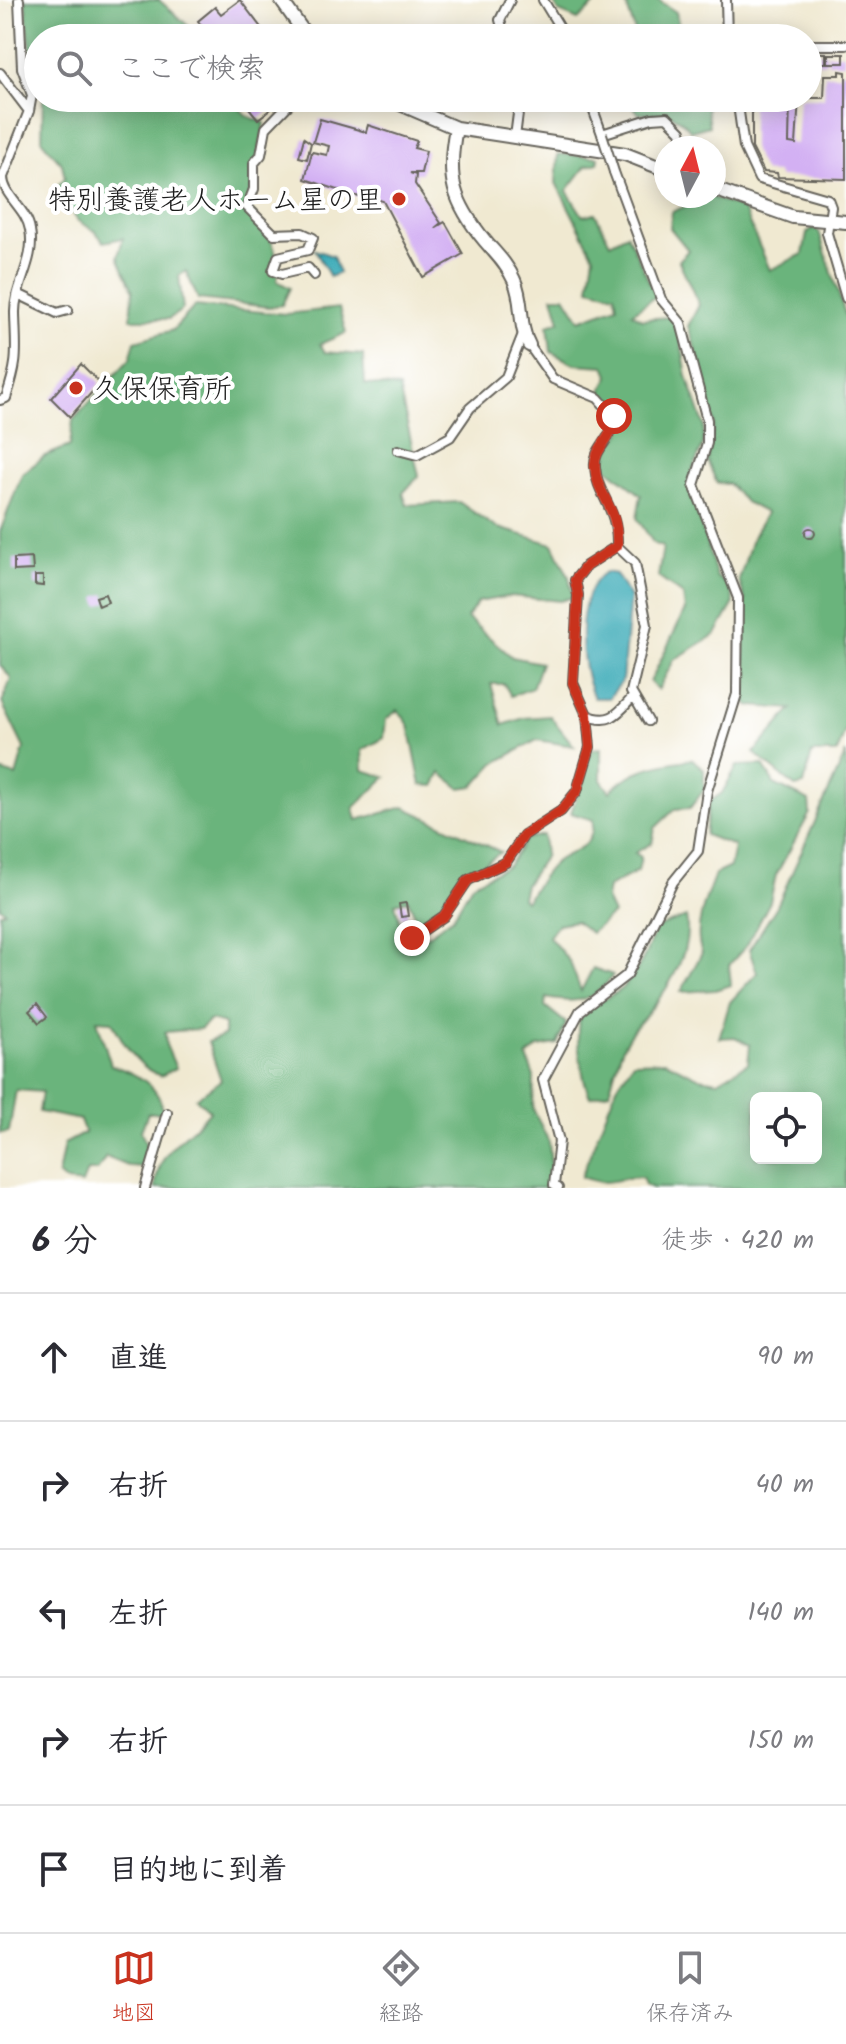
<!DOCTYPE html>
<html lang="ja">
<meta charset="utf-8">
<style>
body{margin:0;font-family:Kalam,"Klee One",sans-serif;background:#f7f7f7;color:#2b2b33}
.controls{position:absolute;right:24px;bottom:24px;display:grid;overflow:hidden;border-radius:12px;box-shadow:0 4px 20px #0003}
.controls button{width:72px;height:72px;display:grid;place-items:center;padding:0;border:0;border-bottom:2px solid #e1e1e2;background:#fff;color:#2b2b33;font:40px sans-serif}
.compass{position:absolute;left:654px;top:136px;width:72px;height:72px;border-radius:50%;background:#fff;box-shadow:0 4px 20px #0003;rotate:7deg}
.stop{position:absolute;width:24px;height:24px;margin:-18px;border:6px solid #c8321e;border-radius:50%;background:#fff}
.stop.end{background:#c8321e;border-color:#fff;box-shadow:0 2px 8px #0008}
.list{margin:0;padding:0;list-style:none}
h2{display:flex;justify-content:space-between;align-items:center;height:104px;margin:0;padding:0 32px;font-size:34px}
h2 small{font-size:26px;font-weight:400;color:#7c7c81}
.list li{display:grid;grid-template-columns:52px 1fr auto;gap:24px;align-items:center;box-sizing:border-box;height:128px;padding:0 32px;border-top:2px solid #e1e1e2}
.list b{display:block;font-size:30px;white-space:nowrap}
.list em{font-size:26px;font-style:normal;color:#7c7c81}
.icon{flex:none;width:44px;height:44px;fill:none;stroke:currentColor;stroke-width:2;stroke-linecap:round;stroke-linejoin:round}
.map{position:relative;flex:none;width:846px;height:1188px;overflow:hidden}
.search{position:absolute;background:#fff;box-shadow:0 4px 20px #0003;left:24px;right:24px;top:24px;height:88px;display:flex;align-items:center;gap:20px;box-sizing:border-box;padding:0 28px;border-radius:44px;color:#7c7c81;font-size:30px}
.sheet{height:744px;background:#fff}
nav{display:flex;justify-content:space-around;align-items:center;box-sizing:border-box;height:112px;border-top:2px solid #e1e1e2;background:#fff;font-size:22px;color:#7c7c81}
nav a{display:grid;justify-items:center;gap:4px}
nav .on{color:#c8321e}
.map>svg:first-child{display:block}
.forest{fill:#6ab47b;stroke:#43684c;stroke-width:2;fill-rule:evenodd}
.water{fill:#3aaab7;stroke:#2b636a;stroke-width:2}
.building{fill:#d3b0f3}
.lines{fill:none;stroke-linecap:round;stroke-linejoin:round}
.street-casing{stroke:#66645b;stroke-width:12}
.secondary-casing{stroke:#66645b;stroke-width:16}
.street{stroke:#fff;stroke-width:8}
.secondary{stroke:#fff;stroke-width:12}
.street-bridge-casing{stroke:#66645b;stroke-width:12;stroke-linecap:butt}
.street-bridge{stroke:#fff;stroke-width:8}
.route{stroke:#c8321e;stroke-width:10}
.poi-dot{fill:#c8321e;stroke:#fff;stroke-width:3}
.labels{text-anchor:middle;stroke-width:8;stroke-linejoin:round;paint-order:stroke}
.poi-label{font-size:28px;fill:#1c1c1c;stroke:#fff;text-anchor:end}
</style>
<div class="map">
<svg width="846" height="1188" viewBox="0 0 846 1188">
<rect width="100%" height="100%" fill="#fff"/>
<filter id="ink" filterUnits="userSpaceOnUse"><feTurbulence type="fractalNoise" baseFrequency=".0125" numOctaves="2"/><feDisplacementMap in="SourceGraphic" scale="16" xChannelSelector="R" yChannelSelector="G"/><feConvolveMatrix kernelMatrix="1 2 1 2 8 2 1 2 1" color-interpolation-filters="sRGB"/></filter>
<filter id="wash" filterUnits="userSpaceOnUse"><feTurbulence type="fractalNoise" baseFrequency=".006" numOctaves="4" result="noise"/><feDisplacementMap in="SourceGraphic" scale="32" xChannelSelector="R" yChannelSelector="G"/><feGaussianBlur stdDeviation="1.8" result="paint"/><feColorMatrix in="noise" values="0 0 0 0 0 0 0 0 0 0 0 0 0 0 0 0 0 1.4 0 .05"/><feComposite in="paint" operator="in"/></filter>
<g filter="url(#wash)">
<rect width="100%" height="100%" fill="#f0e9d1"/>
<path class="forest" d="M25 0H159L202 38H38V80L33 69Z
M552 0H600L578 20 559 12Z
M625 0H658L676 12 681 37 637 38Z
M43 98H230L247 116 265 123 248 206C266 228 282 252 277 281L290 288 282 305 269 307 198 299 186 271 179 276 183 309 169 319H131L133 291 118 257 123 238 104 242 95 231 78 221 55 188 65 178 62 164 42 141Z
M627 98H705L709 126 691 131C676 111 662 113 639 114Z
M558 154 599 157 598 163 586 166 567 191 583 216 595 213 610 243 627 234 656 296 632 313 642 319 670 317 679 330 687 376 704 425 703 445 688 481 717 577 730 586 734 603 716 634 674 660 658 690 650 682 685 610 683 595 658 577 663 547 654 544 637 518 641 495 605 466V449L620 435 623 422 601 392 609 376 605 366 574 364 551 352 548 325 560 321 553 296H565L580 320 617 306 615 294 589 288 594 256 556 183Z
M709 196 743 209 770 270 803 254 807 233 813 228 819 232 846 317V728L837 753H812L804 785 795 787 754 753 792 709 750 706 741 697 745 638V600L739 580 752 539 766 513 745 502 729 484 717 483 707 461 714 423 700 381 699 360 688 326 699 305 679 261 688 250 670 228 672 212Z
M195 306 286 314 339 308 346 333 320 344 325 352 363 355 365 384 399 388 419 476 403 493 407 505 459 502 495 527 553 544 569 577 573 597 560 601 511 596 478 602 467 618 512 657 541 663 532 688 511 696 504 684H491L503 725 524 718 550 716 574 746 537 740 495 763 474 786 460 788 441 773 434 786 421 785 409 725 398 710 386 719 384 738 362 750 363 770 386 777 354 808 357 820 404 807 501 852 464 878 444 909 413 932 414 913 408 900 395 903 400 923V944L418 942 453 917 472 884 509 865 526 839 543 835 545 856 525 885 522 898 525 901C535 889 545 869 558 860 577 848 594 848 593 820L571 813 592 749 601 748V780L610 792C630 768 661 764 692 759L704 769V790L690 808 675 809 655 828 652 843 635 853 641 857 638 871 608 887 606 899 613 914 591 933 575 921 558 924 549 937 570 962 581 991 593 968 613 975C594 1002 577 1004 546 998L545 1006 566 1023 557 1044 538 1047 527 1057 534 1077 533 1109 549 1142 553 1188H155C159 1146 185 1141 210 1111L196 1098 221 1080 208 1042 224 1035V1024L210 1020 200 1029 165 1032 166 1045 176 1068 161 1076C138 1068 122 1042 112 1021L97 1020 111 1065C135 1073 161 1085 163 1113H148L141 1131 146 1145 144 1167 128 1166 106 1157 97 1171H87L82 1184 66 1182 58 1175 64 1144 85 1133 80 1120 39 1112 42 1092 16 1090 9 1132 0 1133V913L5 911 0 907V771L16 776 24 748 2 703 11 678 0 665V532L22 474 45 456 70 446 73 420 130 359 135 341 173 330Z
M846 753V1188H653L645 1185 642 1177C614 1177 612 1188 581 1177L617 1086 633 1062 665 1061 700 1078 718 1081 748 1063 750 1045 735 1037 719 1038 730 1002 757 973 749 950 777 906ZM756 1098H816V1158H756Z
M763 765 774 784 809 801 810 813 776 875 770 902 747 945 729 965 731 985 715 990 681 992 702 953C692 930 706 897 715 874L730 867 734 846 705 835 709 802 722 793 737 766Z
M686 917C694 958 660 1001 634 1029 620 1045 615 1073 609 1092L590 1097C583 1082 573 1030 581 1017 589 1004 611 998 622 988 639 972 648 949 656 928Z"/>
<path class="water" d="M315 250 333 256 339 273 330 277Z
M605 572 616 574 630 598 622 681 609 698H594C579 666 573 595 605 572Z"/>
<g id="blocks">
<path class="building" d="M240 0 269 38H211L198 21 215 7 221 14Z
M819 53H826V63H818Z
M828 54H844V63H828Z
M808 55H816V64L808 63Z
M840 71 846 72V179L778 177 777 173 764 172 752 148V98H790L789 143 796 144 799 98H824L825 75H840Z
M241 98H285L258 119Z
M323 102 340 106 339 109 321 106Z
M320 119 366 132 368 125 417 141 414 148 426 151 421 173H410L416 175 415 184 441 223 435 228 445 222 463 254 423 277 383 201 369 197 368 200 305 179 312 152 327 155 329 146 313 142Z
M304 138 311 143 307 159 299 157Z
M81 364 100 383 70 417 51 398Z
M805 533a5 5 0 1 1 10 0a5 5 0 1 1-10 0Z
M32 558 33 570 14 571V559Z
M35 576H43V586L35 585Z
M105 594 108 602 99 606 96 597Z
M406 903 408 916 401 917 399 904Z
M37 1004 47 1017 39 1023 29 1011Z"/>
</g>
</g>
<g filter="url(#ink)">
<use href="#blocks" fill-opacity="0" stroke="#66645b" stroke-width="2"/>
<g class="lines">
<defs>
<path id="street" d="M543 0 566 38
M726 0 727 38
M505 38 500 20 510 0
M808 45H846
M0 73 29 111
M295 98 266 128 261 155 254 163V189L247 207 274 234 302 233 313 238 308 250 278 257 273 271 282 274 308 268 314 275
M589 98 602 134 652 118 667 117 681 131 685 148
M737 98 744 147 759 179 828 199 831 207 827 233 846 298
M515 137 520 98
M20 295 57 313 68 310
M529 345 553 379 598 398 614 416C614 440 593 447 595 467 597 496 618 507 617 546L635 563 647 625 631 692 648 721
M0 400 6 398C19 359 16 353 15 314 14 286 36 260 30 230 27 209 3 196 3 177L29 111 32 95 22 68 19 0
M398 450 417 455 450 437 470 408 506 377 523 334
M617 546 586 566 575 580 578 595 573 683 587 715C611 726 619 712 633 697
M412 938 444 916 468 880 506 862 524 835 561 811 577 791 590 747 587 715
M145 1188 167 1113
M558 1188 554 1185 559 1141 543 1080 580 1011 627 975 673 882 698 851 707 791 737 694 738 598 694 485 707 443V420L681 323 661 299 614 172"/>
<path id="secondary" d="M281 0 308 38
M386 98 456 128 625 154 666 170
M456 128C446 178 453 202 485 241 496 254 507 264 514 280 524 301 518 325 529 345
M714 189 793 217 846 222"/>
</defs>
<use href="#street" class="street-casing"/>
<use href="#secondary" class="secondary-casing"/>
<use href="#street" class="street"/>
<use href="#secondary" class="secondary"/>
<defs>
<path id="street-bridge" d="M602 134 614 172"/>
</defs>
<use href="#street-bridge" class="street-bridge-casing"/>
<use href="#street-bridge" class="street-bridge"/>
</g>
</g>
<g class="lines" filter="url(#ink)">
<path class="route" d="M412 938 444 916 468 880 506 862 524 835 561 811 577 791 590 747 587 715 573 683 578 595 575 580 586 566 617 546C619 506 597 496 595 468 593 447 614 440 614 416"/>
</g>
<g class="poi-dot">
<circle cx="399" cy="199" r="8"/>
<circle cx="76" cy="388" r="8"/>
</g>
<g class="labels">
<g class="poi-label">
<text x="383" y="209">特別養護老人ホーム星の里</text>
<text x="92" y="398" text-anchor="start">久保保育所</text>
</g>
</g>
</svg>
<div class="controls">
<button><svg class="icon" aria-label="locate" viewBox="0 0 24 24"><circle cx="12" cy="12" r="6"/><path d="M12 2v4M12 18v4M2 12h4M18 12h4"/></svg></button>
</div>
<svg class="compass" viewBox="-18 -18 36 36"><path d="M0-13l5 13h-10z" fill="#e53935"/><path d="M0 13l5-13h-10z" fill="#7c7c81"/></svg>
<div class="stop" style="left:614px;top:416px"></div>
<div class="stop end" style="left:412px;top:938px"></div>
<div class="search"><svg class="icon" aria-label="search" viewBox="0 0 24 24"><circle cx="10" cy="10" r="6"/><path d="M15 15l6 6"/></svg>ここで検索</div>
</div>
<section class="sheet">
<h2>6 分<small>徒歩 · 420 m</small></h2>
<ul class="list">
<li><svg class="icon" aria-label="ahead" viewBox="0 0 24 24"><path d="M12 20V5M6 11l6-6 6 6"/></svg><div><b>直進</b></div><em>90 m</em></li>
<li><svg class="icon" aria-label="right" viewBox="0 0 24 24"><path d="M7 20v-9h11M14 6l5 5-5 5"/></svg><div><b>右折</b></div><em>40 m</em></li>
<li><svg class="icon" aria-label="left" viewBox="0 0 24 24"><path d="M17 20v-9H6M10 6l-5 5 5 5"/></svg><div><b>左折</b></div><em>140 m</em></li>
<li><svg class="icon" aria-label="right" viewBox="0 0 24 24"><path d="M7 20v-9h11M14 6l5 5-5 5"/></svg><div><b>右折</b></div><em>150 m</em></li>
<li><svg class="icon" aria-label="arrive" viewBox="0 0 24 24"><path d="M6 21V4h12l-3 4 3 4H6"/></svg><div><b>目的地に到着</b></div></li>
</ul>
</section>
<nav>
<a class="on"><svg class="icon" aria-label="map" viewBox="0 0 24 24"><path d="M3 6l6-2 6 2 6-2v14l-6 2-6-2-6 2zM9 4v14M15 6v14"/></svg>地図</a>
<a><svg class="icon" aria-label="directions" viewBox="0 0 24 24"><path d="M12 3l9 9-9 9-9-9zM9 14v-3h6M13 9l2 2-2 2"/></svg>経路</a>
<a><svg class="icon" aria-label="saved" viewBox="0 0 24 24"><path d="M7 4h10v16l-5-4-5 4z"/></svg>保存済み</a>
</nav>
